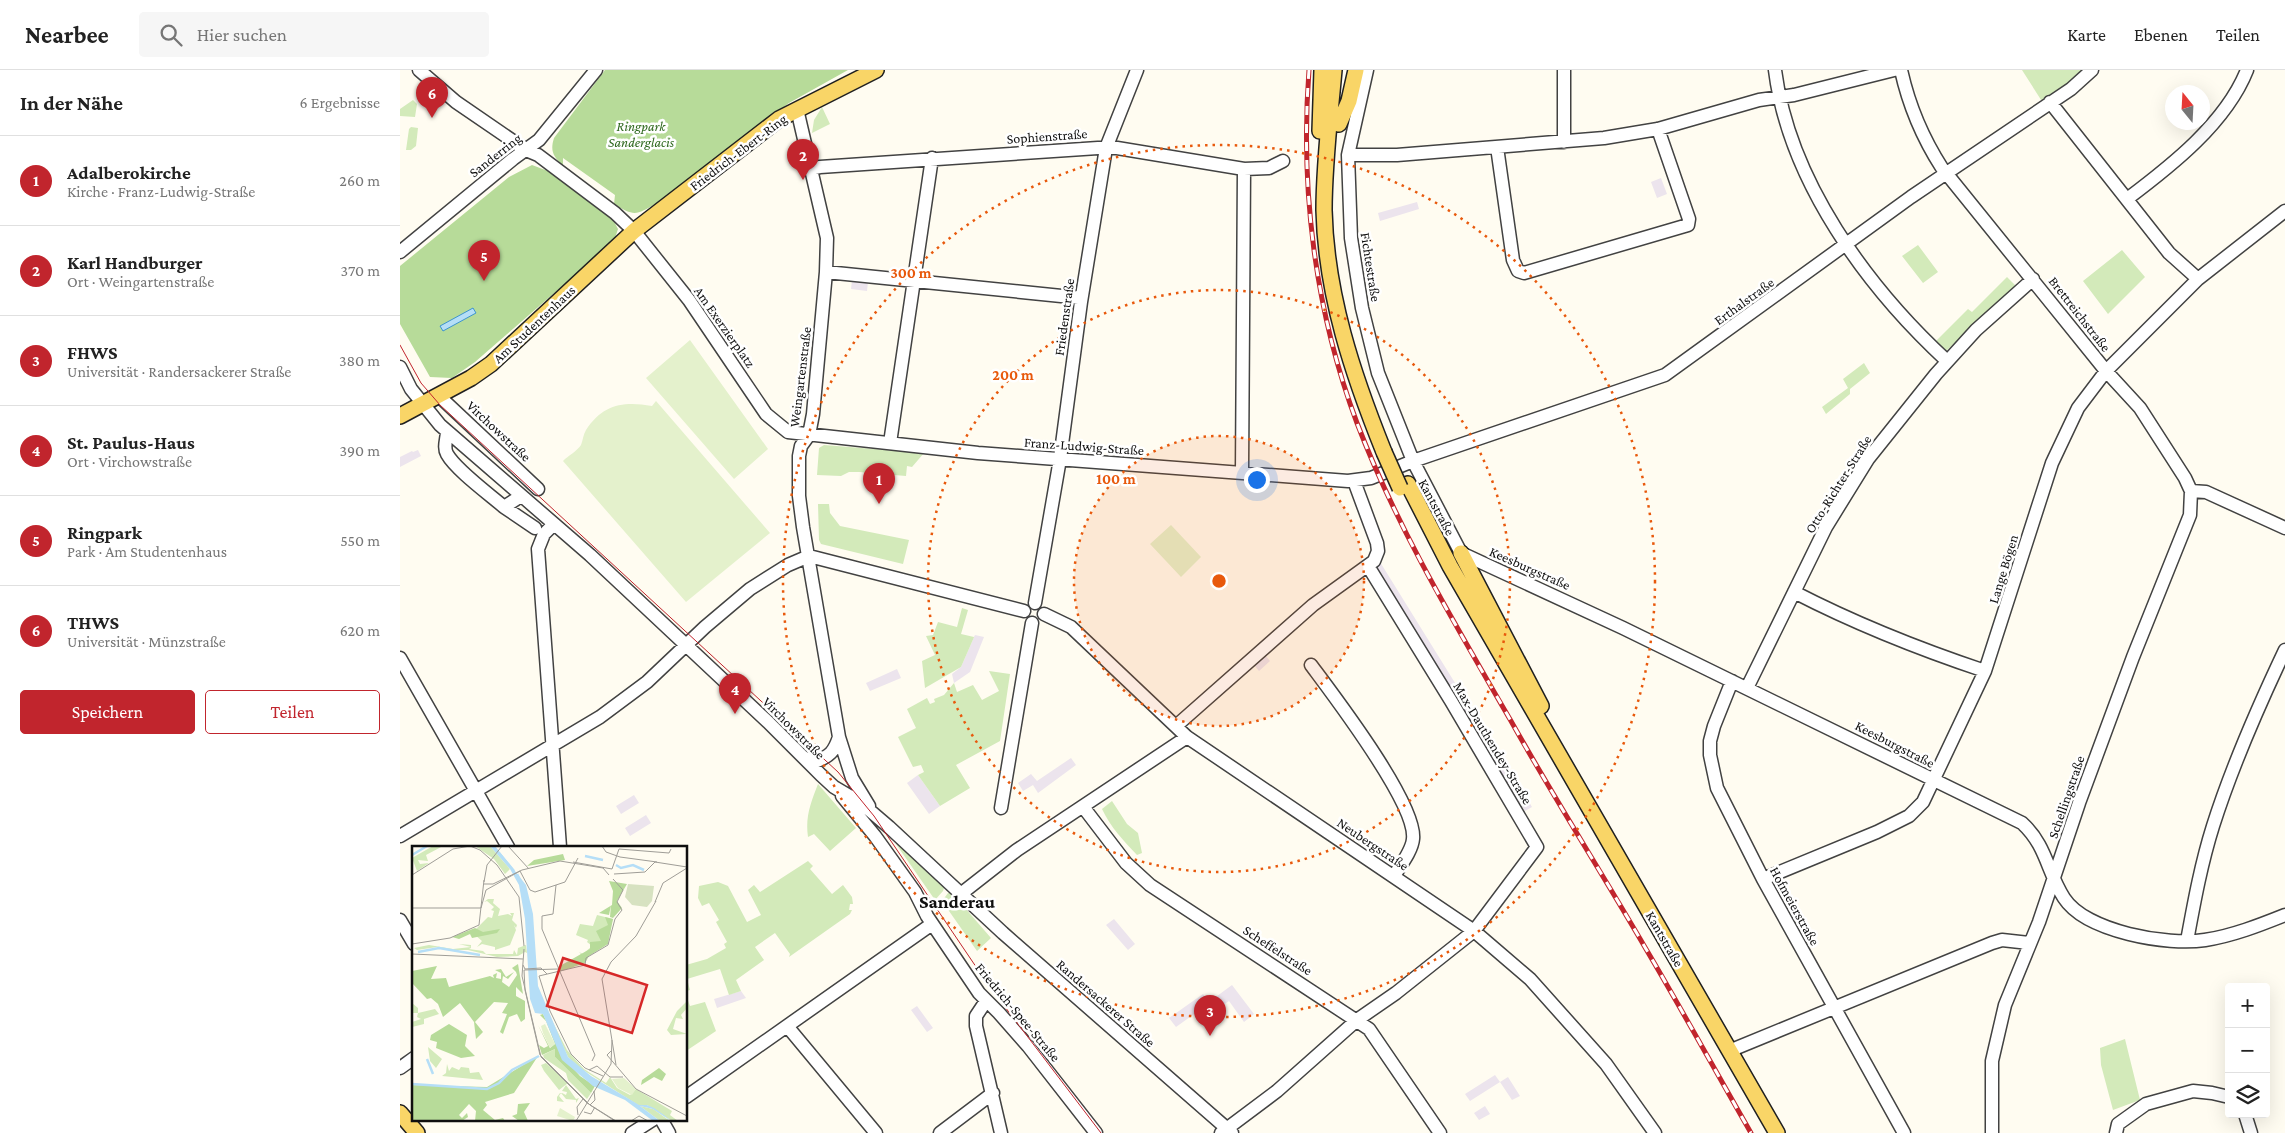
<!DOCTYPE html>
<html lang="de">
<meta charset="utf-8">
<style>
body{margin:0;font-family:"Crimson Pro",serif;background:#f6f6f6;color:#222}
.controls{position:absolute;right:15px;bottom:15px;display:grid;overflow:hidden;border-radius:5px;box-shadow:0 5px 20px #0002}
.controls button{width:45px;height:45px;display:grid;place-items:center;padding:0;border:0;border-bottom:1px solid #e0e0e0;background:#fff;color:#222;font:25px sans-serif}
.compass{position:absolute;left:1765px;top:15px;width:45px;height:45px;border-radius:50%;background:#fff;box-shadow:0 5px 20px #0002;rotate:342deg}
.you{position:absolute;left:856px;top:409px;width:18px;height:18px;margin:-12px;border:4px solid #fff;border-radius:50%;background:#1a73e8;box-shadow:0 0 0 8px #1a73e833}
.badge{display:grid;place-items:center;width:32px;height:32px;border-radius:50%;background:#c1252d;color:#fff;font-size:16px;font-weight:700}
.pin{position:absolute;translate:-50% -41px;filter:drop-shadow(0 1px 2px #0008)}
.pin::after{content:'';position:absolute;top:26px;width:18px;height:15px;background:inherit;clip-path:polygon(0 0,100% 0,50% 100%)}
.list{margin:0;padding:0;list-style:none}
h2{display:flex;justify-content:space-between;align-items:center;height:65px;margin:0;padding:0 20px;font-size:21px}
h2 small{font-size:16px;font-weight:400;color:#767676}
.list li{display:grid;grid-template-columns:32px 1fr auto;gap:15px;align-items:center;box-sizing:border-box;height:90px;padding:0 20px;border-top:1px solid #e0e0e0}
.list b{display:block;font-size:19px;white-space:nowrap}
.list p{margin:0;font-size:16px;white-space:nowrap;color:#767676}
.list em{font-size:16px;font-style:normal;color:#767676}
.actions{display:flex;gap:10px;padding:15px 20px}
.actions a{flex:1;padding:11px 0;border:1px solid #c1252d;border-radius:5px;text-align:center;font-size:18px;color:#c1252d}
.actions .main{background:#c1252d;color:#fff}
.icon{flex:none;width:28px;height:28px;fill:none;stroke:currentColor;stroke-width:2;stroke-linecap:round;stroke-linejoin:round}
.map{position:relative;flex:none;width:1885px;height:1063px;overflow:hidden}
header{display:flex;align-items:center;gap:30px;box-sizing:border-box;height:70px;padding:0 25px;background:#fff;border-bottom:1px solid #e0e0e0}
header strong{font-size:24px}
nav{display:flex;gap:28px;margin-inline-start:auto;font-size:18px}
.search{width:350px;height:45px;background:#f6f6f6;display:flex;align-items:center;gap:12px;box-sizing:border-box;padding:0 18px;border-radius:5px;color:#767676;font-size:19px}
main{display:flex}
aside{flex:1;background:#fff}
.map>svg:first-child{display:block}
.industrial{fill:#ece4ed}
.green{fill:#d3eaba}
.forest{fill:#b7db99}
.pitch{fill:#e4f1cc}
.water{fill:#b5def7;stroke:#3c94ce}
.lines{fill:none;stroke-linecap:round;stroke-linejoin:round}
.minor-casing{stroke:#424242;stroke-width:15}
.major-casing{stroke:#202020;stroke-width:18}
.minor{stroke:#fff;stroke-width:12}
.major{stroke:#f9d567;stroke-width:15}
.tram{stroke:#c1252d;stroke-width:1}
.rail-casing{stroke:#c1252d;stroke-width:5}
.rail{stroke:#fff;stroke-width:3;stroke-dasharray:9;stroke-linecap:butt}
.major-bridge-casing{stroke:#202020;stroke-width:18;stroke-linecap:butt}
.major-bridge{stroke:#f9d567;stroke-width:15}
.ring{fill:none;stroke:#e8590c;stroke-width:2.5;stroke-dasharray:2.5 5}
.labels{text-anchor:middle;stroke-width:5;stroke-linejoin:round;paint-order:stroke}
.park-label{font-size:14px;font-style:italic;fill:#2e681e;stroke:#fff}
.street-label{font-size:14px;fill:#0f0f0f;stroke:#fff}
.district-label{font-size:19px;font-weight:bold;fill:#0f0f0f;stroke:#fff}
.inset-river{fill:none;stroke:#b5def7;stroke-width:2.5}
.inset-road{fill:none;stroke:#9f9d97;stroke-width:1}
.view{fill:#d62828;fill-opacity:0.15;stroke:#d62828;stroke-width:2.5}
.inset-edge{fill:none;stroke:#0f0f0f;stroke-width:2.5}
.centre{fill:#e8590c;stroke:#fff;stroke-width:2.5}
.ring-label{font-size:15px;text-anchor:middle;font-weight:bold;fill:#e8590c;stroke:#fff;stroke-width:5;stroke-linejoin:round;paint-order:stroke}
</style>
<header>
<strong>Nearbee</strong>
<div class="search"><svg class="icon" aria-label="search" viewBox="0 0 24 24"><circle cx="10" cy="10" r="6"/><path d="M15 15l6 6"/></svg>Hier suchen</div>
<nav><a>Karte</a><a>Ebenen</a><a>Teilen</a></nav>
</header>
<main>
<aside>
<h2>In der Nähe<small>6 Ergebnisse</small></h2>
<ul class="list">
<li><span class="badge">1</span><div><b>Adalberokirche</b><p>Kirche · Franz-Ludwig-Straße</p></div><em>260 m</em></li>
<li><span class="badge">2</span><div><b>Karl Handburger</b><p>Ort · Weingartenstraße</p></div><em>370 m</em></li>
<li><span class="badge">3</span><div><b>FHWS</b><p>Universität · Randersackerer Straße</p></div><em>380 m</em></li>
<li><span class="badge">4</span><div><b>St. Paulus-Haus</b><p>Ort · Virchowstraße</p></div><em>390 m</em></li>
<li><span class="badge">5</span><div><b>Ringpark</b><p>Park · Am Studentenhaus</p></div><em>550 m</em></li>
<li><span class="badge">6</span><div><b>THWS</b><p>Universität · Münzstraße</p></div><em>620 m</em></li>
</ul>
<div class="actions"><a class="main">Speichern</a><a>Teilen</a></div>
</aside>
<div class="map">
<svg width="1885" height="1063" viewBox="0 0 1885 1063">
<rect width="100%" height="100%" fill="#fffcf1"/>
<path class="industrial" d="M1261 108 1267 124 1257 128 1251 112Z
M1017 132 1019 139 980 151 978 143Z
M452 210 468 212 467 221 451 219Z
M18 380 21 386 0 397V387L12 381 13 382Z
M980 492 1132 737 1125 741 973 496Z
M575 565 584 567 570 602 554 613 552 604 561 597Z
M865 585 870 591 859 601 854 595Z
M497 599 501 608 470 621 466 613Z
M671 688 676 695 638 723 633 715 623 721 618 713 631 704 637 711Z
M518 705 540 736 529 744 507 713Z
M234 725 239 733 221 744 216 736Z
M246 745 251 753 230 766 225 758Z
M714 849 735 874 728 880 706 855Z
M832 915 854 944 844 952 829 931 802 949 797 942 776 957 769 948 803 924 809 932Z
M341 921 346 928 317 938 314 929Z
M517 936 533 958 527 962 511 940Z
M1095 1005 1100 1012 1108 1007 1120 1026 1112 1030 1100 1012 1070 1031 1065 1024Z
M1085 1036 1090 1044 1079 1050 1074 1043Z"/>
<path class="green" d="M1622 0H1687L1643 33Z
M13 30 17 34 15 47 0 46V39Z
M422 37 430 54 412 63 414 50Z
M11 57 18 58 16 76 11 80H6L9 59Z
M1518 175 1538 202 1523 213 1502 186Z
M1722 180 1745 207 1708 244 1683 211Z
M1607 207 1616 216 1546 281 1536 271 1568 239 1572 242Z
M1464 293 1470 303 1450 319V324L1426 344 1422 337 1448 318 1443 309Z
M424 375 524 383 512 397 507 396 506 406 459 402H449L441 406 417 405 419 378Z
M418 434H429L430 443 440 456 509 470 503 494 421 474 419 470Z
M562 538 568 540 561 564 574 567 575 565 561 597 525 618 522 591 535 585 526 566 533 565 538 552 557 557Z
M589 601 610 604 600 671 556 695 570 718 540 736 518 705 524 702 521 695 513 697 498 667 516 658 507 639 527 628 530 634 535 632 534 629 544 625 554 613 557 622 573 615 582 630 599 621Z
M418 714 456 758 430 781 414 764 408 767C405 747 411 732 418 714Z
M712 731 727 754 738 763 742 783 737 785C723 770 711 758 702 739Z
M497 772 545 815 543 821 535 830 496 774Z
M408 791 413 796 410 799 432 824 443 815 452 827 453 834H450L449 840H452L450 844 389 887 390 884 375 863 355 877 364 890 336 910 341 921 329 925 320 899 287 909 290 920 286 921V895L307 889 326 878 324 874 327 872 316 852 319 850 309 833 302 836 298 828 299 816 318 812 328 816 347 852 361 845 348 820 354 815 360 822Z
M548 823H552L591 868 577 881 542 831Z
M286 925 290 936 305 932 316 961 286 981Z
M1725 969 1740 1030 1713 1040 1701 995 1700 978Z"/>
<path class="forest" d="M205 0H448L389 33 257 133C236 145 235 147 214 134L215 125 163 88V96C153 86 150 81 154 68Z
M132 95 148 101 211 146 218 159 214 171 75 292 52 308 30 307 0 254V196L109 107Z"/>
<path class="pitch" d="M290 270 368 379 334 409 246 308Z
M256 331 370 463 286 532 163 391C168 386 177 381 181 375 183 370 183 365 186 360 203 334 224 331 252 336Z
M771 455 801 487 781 507 750 474Z"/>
<path class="water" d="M73 238 76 243 43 261 40 256Z"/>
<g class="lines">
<defs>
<path id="minor" d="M19 0 56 32 126 80 138 85 215 143 234 161 289 230 366 344 388 362 578 383 948 411 971 408 1013 391 1265 305 1511 127 1671 19 1692 0
M967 0 948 85 951 168 962 238 978 303 1013 391 1061 483 1223 558 1622 753C1647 776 1647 802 1664 828 1686 862 1768 876 1805 870 1832 866 1860 855 1885 845
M1164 0V72
M1375 0C1389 111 1467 217 1547 291
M1501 0C1509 36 1522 67 1542 98L1706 301 1740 338 1785 408 1791 421 1790 445 1733 587 1679 733 1639 852 1605 935 1592 991V1063
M1650 32 1769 183 1798 209
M397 39 427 168 426 202 413 344 409 365 401 376 399 386V426L403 457 439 667 452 708 469 736
M1097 77 1113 190 1118 201 1124 203 1288 155 1289 149 1258 59
M948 85H997L1204 68 1258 59 1359 30 1394 25 1494 0
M409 99 420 97 698 78H717L844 99 869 98 883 91
M1727 129C1771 96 1826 53 1847 0
M0 182 113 89 139 70 196 0
M426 202 681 228
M0 297 11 319 40 355 190 485 368 652 421 705 434 717 461 733 489 757 603 863 832 1063
M39 326 138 419
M47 361C47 369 43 377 47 384 56 400 89 424 104 437L121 426
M490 373 532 88
M842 402 844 99
M1791 421 1806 422 1885 458
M104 437 135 458
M153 455 144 464 138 479 160 777
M409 486 624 541
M1394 522C1456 554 1519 579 1585 601
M635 533 660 389 681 232 706 78 737 0
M644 544 671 557 787 667 1074 861 1130 909 1206 994 1255 1063
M0 588 108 777
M911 595C934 626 1017 734 1013 769 1012 781 1000 796 994 806
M1332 611 1314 656 1310 671V685L1317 718 1363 809 1504 1063
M1347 618 1426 457 1468 389 1536 304 1576 260 1633 209
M776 656 913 535 974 491 978 481 977 473 954 411
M403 687 415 692C430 686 434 682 439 667
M442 726 475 766 515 822 527 846 579 923 599 943 628 976 696 1063
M601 738 632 553
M684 738 726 793 750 815 969 959 1040 1063
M0 766 200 647 247 612 305 557 350 519 388 495 409 486
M1363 809 1477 762 1509 746 1523 732 1585 601 1652 393 1678 338 1706 301 1798 209 1885 141
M562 823 617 780 787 667
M0 850 14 874
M1787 871C1794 833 1801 794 1813 756 1832 696 1858 637 1885 580
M586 931 576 946V956L601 1063
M387 956 476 1063
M1329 981 1592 873 1602 870 1629 873
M0 998 14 988
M286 1027 532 854
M1845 1044 1851 1063
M261 1049 269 1063
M232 1063 254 1049
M540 1063 593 1023
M821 1063 877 1021 957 950 996 923 1074 861 1137 777 1051 631 968 496
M1716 1063 1718 1054 1746 1034 1793 1021 1812 1023 1829 1027"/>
<path id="major" d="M934 0C930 46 924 94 924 140 926 225 953 305 984 382
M939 54 949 31 956 0
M920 61 922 0
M0 346 71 308 91 294 234 161 379 49 476 0
M1008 414 1050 496 1377 1063
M1061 483 1141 636
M0 1043 17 1063"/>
</defs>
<use href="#minor" class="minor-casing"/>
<use href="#major" class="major-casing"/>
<use href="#minor" class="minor"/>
<use href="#major" class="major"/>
<path class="tram" d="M0 275 21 313 40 335 438 702 474 746 589 916 701 1063"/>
<defs>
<path id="rail" d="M909 0C900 119 915 241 957 353 997 458 1055 554 1111 651 1154 728 1202 803 1246 879 1282 940 1316 1002 1351 1063"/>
</defs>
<use href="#rail" class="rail-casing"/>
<use href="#rail" class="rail"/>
<defs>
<path id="major-bridge" d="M984 382 1000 418"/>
</defs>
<use href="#major-bridge" class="major-bridge-casing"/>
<use href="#major-bridge" class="major-bridge"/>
</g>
<circle cx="819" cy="511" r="145" fill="#e8590c" fill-opacity=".12"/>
<g class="ring">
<circle cx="819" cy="511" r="145"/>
<circle cx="819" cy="511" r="291"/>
<circle cx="819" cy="511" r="436"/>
</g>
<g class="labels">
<g class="park-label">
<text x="241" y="61">Ringpark<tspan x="241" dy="16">Sanderglacis</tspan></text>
</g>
<g class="street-label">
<text transform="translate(647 66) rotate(-4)" y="5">Sophienstraße</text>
<text transform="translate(338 82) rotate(-37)" y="5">Friedrich-Ebert-Ring</text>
<text transform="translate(95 85) rotate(-38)" y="5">Sanderring</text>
<text transform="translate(971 197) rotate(81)" y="5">Fichtestraße</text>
<text transform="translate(1344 231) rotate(-36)" y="5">Erthalstraße</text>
<text transform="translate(1680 244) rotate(52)" y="5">Brettreichstraße</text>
<text transform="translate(664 247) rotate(-82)" y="5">Friedenstraße</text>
<text transform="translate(134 254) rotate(-43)" y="5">Am Studentenhaus</text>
<text transform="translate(325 257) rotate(55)" y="5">Am Exerzierplatz</text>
<text transform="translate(400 307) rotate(-83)" y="5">Weingartenstraße</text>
<text transform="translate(99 361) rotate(43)" y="5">Virchowstraße</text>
<text transform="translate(684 376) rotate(4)" y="5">Franz-Ludwig-Straße</text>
<text transform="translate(1438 414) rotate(-58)" y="5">Otto-Richter-Straße</text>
<text transform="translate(1037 437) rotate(62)" y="5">Kantstraße</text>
<text transform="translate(1130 498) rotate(24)" y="5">Keesburgstraße</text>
<text transform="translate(1603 499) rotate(-73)" y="5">Lange Bögen</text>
<text transform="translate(394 658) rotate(45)" y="5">Virchowstraße</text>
<text transform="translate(1093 673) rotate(59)" y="5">Max-Dauthendey-Straße</text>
<text transform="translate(1495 674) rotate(27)" y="5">Keesburgstraße</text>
<text transform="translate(1666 727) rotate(-71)" y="5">Schellingstraße</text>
<text transform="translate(973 774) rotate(34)" y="5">Neubergstraße</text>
<text transform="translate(1395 836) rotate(61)" y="5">Hofmeierstraße</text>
<text transform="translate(1265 869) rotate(60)" y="5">Kantstraße</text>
<text transform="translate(878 880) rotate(33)" y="5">Scheffelstraße</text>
<text transform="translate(706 933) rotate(41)" y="5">Randersackerer Straße</text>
<text transform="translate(618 942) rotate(50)" y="5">Friedrich-Spee-Straße</text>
</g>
<g class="district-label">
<text x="557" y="838">Sanderau</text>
</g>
</g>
<g transform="translate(12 776)">
<rect width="275" height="275" fill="#fffcf1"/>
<path d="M21 0H31L14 9 16 15 6 14 8 18 17 17 5 25 0 12ZM63 0H78L98 23 93 28 82 13ZM82 53 81 57 88 63 86 70 96 68 100 70 98 67H102L100 74 105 79 104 82 102 79 104 84 98 99 83 104V101L70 98 65 101 70 95 63 89 66 88 64 83 76 71 80 72 82 65 79 64 82 61 75 55 72 56 76 53ZM185 69 201 73 196 89 160 122 146 121 156 118 169 108 167 106 171 108 180 100 175 96 176 94 164 89 168 78 181 80ZM47 98 59 99V102L57 103 71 105 74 108H101L102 104 105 109 106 102 114 99 115 107 113 106 106 110 85 111 56 104H43L25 101 5 104 2 102 17 99 41 103 59 101ZM275 155V162L269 169 271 173 264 172 261 183 275 188V194L274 188 259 189 255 184 265 165ZM0 157 6 162V167L23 163 27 168 12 173V178L0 181V176L9 173 5 171 6 167H0ZM136 167 155 204 172 223 194 237 198 231 205 242 218 249 224 243 260 265 258 269 266 275H260L235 259H226L168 222 156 211ZM16 201 30 213 24 222 18 215ZM143 203V211L179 247 175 253 156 234 154 227 132 212 131 209ZM134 217 156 237 147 244 132 225 129 219ZM35 218 37 225 40 221 47 224 49 221 57 222 58 227 67 226 71 234 30 230 34 227ZM154 239 164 253 167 252 164 257V254L154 253 149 247 147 250 152 256 145 255V251L148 247H150L154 249 155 246 150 245ZM228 260 241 263 258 275H248Z" fill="#d3eaba"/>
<path d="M151 8 153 14 115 20 122 14ZM197 35 215 38 205 55 210 62 201 72 198 71 199 59 197 69 187 67 200 59 201 45ZM193 71 201 73 196 98 177 110 173 117 147 126 146 121 178 103V96L189 95 184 85 196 79ZM63 82 71 86 88 83 85 87 60 92 58 88 47 93 40 91ZM106 118 111 148 104 141V150L113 155V173L109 176 105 168 97 171 91 188 88 186 95 168 90 167 96 157 82 156 63 176 71 186 64 193 62 176 48 157 31 171 26 158 19 152 15 153 0 137V125L25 120 19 133 34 132 37 141 78 130 82 132 81 129 85 127 84 132 89 133V127L83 124 89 123 94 131 102 126 96 133 91 130 90 136 97 141 105 129 104 126 100 122ZM131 168 152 212 168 230 167 233 168 230 183 240 179 247 143 211V203L130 209 127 199 132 202 136 200 126 179 138 202 143 198 134 175 128 169ZM37 178 55 189 53 200 63 210 49 212 24 202 25 196 18 194 19 189ZM126 210 102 247 73 256 75 259 71 264 83 274 91 272 93 275H63L64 265 57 258 47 269 50 272 55 267 56 271 50 275H0V239L75 241ZM247 222 254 228 250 235 242 231 229 239 230 234ZM118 257 112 266 116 275H107L100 270 105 268 106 258Z" fill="#b7db99"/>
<path d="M216 38 242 40 240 55 235 61 220 59 213 51Z" fill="#d7e2c1"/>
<path d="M133 178 143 198 138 202 131 187 129 180ZM212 232 224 243 220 249 206 242 200 233ZM148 262 163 271 161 275 145 270Z" fill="#e4f1cc"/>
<path d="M78 0H83L114 39 121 68 126 140 156 211 179 230 227 259H235L242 262 252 269 259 275 241 263 228 260 248 275H241L213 254 181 240 150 214 131 168 123 167 118 153 113 73 107 39 98 23Z" fill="#b5def7"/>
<path class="inset-river" d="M87 7 102 25M0 9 15 0M173 10 191 14M204 19 209 22 221 19 232 24M105 28 114 45M6 106 27 102 68 109M15 213 21 228M0 238 75 243 87 237 100 224 127 210"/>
<path class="inset-road" d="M96 0 117 23M190 0 194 6 208 11 245 16M161 16 200 23 207 3 257 7 259 3M202 28 233 26 243 16 275 21M0 29 41 3 58 0 68 4 85 19 107 51 112 100M72 36 75 19 90 0M72 38H81L110 24 148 15 191 22 197 29M144 39 141 68 130 70V83L183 209 180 215M243 56 251 37 275 22M0 62H69L74 44 108 25 118 44 123 46 153 36 166 12M0 98 38 92 67 79 72 34M112 103 110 130 129 211 175 257 204 275M0 108 111 113M111 119 113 123 129 122 135 128M146 123 112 124 113 144 128 209 178 259 203 275M199 205 195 209 224 243 275 270M204 219 190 133 199 116 224 90 244 55M177 224 185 220 198 231H211M191 230 173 222 159 208 138 165 127 130 173 119 174 112 196 99 203 73 210 64 205 56 211 44 201 33M178 259 183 254 182 245M172 266 179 268 183 261M166 269 165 261 171 253M164 275 199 218 200 194M219 275 227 270 236 275"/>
<path class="view" d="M151 112 235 139 220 187 135 160Z"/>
<rect width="275" height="275" class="inset-edge"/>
</g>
<circle cx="819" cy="511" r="8" class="centre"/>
<g class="ring-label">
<text x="511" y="208">300 m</text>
<text x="613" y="310">200 m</text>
<text x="716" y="414">100 m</text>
</g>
</svg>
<div class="controls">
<button>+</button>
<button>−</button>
<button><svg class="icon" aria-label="layers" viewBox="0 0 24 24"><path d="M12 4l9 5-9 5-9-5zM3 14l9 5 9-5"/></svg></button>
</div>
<svg class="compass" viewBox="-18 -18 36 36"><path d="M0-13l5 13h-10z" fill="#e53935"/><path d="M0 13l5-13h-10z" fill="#767676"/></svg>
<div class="you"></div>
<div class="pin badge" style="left:479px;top:434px">1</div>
<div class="pin badge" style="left:403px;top:110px">2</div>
<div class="pin badge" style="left:810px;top:966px">3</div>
<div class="pin badge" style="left:335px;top:644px">4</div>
<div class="pin badge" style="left:84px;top:211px">5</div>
<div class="pin badge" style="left:32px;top:48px">6</div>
</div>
</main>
